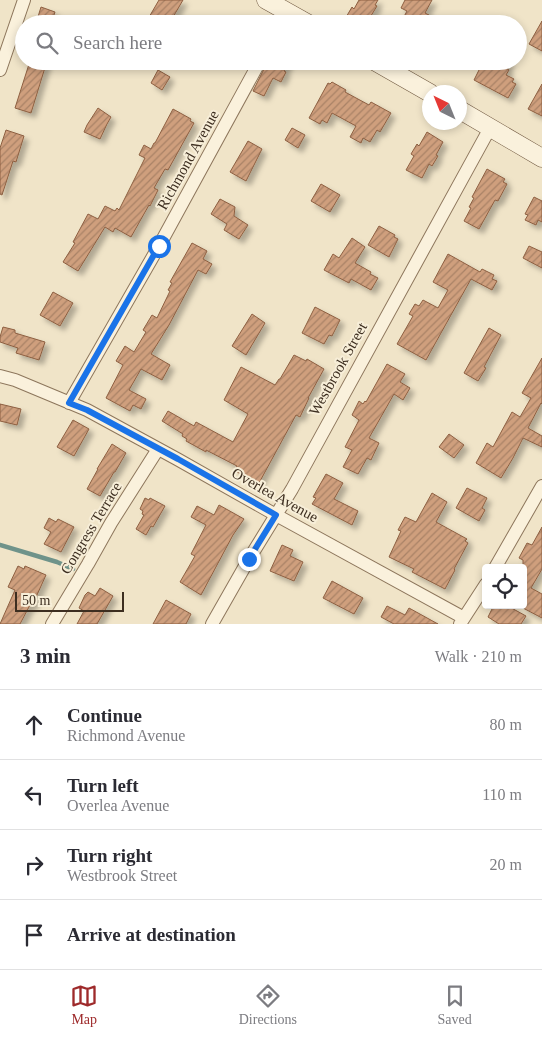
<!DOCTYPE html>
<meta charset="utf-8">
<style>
body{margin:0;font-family:Georgia,serif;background:#f2f2f3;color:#2b2b33}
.controls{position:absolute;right:15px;bottom:15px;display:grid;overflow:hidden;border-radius:5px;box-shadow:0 2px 8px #0003}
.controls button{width:45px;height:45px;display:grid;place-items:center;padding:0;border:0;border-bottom:1px solid #e1e1e2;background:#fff;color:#2b2b33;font:25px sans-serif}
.compass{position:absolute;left:422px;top:85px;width:45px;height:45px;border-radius:50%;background:#fff;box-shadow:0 2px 8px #0003;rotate:317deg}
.scale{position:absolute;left:15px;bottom:12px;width:109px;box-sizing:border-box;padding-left:5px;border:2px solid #3d2e20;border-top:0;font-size:14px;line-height:18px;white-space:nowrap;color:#3d2e20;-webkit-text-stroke:4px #f7eed8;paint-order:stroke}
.stop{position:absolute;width:15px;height:15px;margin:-11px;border:4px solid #1a73e8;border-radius:50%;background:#fff}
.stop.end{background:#1a73e8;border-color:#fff;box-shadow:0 1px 5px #0008}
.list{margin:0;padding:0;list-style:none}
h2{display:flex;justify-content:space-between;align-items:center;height:65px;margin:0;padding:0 20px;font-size:21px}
h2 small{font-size:16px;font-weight:400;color:#7c7c81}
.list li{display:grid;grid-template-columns:32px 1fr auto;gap:15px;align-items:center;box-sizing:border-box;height:70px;padding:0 20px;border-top:1px solid #e1e1e2}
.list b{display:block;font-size:19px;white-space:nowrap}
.list p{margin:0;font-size:16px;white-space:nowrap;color:#7c7c81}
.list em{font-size:16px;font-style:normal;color:#7c7c81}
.icon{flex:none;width:28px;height:28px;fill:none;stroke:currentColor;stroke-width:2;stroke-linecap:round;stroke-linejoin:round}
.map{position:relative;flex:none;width:542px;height:624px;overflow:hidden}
.search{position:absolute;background:#fff;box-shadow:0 2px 8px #0003;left:15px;right:15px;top:15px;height:55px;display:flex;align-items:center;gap:12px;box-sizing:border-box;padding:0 18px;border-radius:28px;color:#7c7c81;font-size:19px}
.sheet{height:345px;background:#fff}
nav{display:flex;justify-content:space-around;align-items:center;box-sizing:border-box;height:70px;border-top:1px solid #e1e1e2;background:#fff;font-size:14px;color:#7c7c81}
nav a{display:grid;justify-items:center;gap:2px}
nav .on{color:#9e2a2b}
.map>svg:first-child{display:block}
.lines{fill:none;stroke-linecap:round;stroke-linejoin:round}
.stream{stroke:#6f938a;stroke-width:4.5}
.building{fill:url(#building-hatch);stroke:#8d5f41;filter:url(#shadow)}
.street-casing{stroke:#8d765c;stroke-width:14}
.secondary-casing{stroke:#6f573f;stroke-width:19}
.street{stroke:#faf1dc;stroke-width:12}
.secondary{stroke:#faf1dc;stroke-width:18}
.route{stroke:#1a73e8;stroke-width:6}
.labels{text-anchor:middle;stroke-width:4;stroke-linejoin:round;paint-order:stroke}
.street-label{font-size:15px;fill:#3d2e20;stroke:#f7eed8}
</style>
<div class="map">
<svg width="542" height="624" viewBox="0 0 542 624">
<defs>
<pattern id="building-hatch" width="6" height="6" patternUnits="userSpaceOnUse" patternTransform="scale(1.25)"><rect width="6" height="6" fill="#cf9f7d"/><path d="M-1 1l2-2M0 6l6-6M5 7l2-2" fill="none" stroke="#a98266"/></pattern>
<filter id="shadow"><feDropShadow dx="4.5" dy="4.5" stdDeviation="2.5" flood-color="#0004"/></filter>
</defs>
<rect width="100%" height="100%" fill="#f0e4c8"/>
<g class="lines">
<path class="stream" d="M0 545 57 562 73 569"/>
</g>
<path class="building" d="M159 0H183L169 24H145Z
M359 0H378L375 5 377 6 366 24H353L345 19 352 7 354 9Z
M405 0H432L425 13 429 15 424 24H400L407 11 401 8Z
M41 7 55 12 51 24H47L37 20Z
M542 21V51L529 44Z
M30 61H47L31 113 15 108Z
M268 61H289L284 71 286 72 281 82 273 78 264 96 253 91Z
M496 61H510L506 68 509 70 506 75 514 79 512 82 516 84 508 98 474 80 483 62 492 68Z
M158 70 170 77 162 90 151 83Z
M332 82 346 90 345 92 369 105 371 102 391 113 380 132 377 130 370 142 363 138 361 143 350 137 356 126 332 113 327 123 322 120 320 124 309 118 328 83 330 84Z
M542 84V116L528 109Z
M98 108 111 117 107 124 100 139 84 132 87 125Z
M173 109 191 119 190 121 194 123 168 170 165 169 154 188 158 190 150 206 149 205 131 237 115 228 113 232 105 227 78 271 63 262 75 243 73 242 88 214 98 219 105 206 115 211 117 208 119 210 145 158 139 155 144 145 151 149 154 143H155Z
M292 128 305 135 298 148 285 140Z
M6 130 24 136 16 162 13 161 2 195 0 194V148Z
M427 132 443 142 436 155 438 156 432 166 429 164 422 178 406 170 414 156 411 154 417 144 419 146Z
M248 141 262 149 246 181 230 172Z
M487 169 505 179 503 182 507 184 498 201 495 200 479 229 464 221 471 208 469 207 474 198 472 197Z
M321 184 340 195 330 212 311 201Z
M534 197 542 201V222L538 220 536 225 525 220 528 215 525 214Z
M220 199 235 207 234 216 248 225 239 239 224 230 227 224 211 214Z
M379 226 395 235 394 237 398 239 389 257 368 245Z
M352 238 365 247 355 263 371 272 370 274 378 278 371 290 351 279 349 283 324 270 333 254 339 258Z
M192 243 207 251 203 259 212 264 206 274 198 270 169 325 151 354 170 365 162 380 141 369 129 390 146 399 141 409 133 405 130 411 106 398 123 365 116 361 125 346 134 352 146 332 143 330 152 315 157 318 170 291 168 290 172 283 170 282Z
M529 246 542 252V268L523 258Z
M448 254 480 272 482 269 494 275 492 279 497 281 492 290 471 279 426 360 397 344 413 316 409 314 415 304 419 306 423 300 438 308 448 290 433 282Z
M53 292 73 303 60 326 40 315Z
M315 307 340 320 332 336 329 335 324 344 302 333Z
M252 314 265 323 246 355 232 346Z
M3 327 15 330V333L45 342 39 360 16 353 18 348 0 342V337Z
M489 328 501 335 484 367 486 368 478 381 464 373Z
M294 355 306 361 307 359 324 369 308 398H309L300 417 296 415 259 483 235 471 237 466 206 450V452L186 441 187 439 182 436 183 434 162 421 168 411 194 426 196 422 233 442 248 414 224 400 241 367 275 385 279 379H280Z
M542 358V404L541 403 528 428 542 436V447L523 438 513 458 501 478 476 463 487 443 493 447 512 412 520 417 531 398 522 393Z
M387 364 405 374 400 382 410 388 403 400 394 394 369 438 379 443 371 460 367 458 358 474 343 467 352 450 345 447 359 420 352 415 359 401 363 404 365 401 366 402Z
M0 404 21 409 17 425 0 421Z
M73 420 89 429 74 456 57 447Z
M449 434 464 445 454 458 439 447Z
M112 444 126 453 115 472H114L100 496 87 489 98 469H97Z
M326 474 343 483 334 499 358 511 352 525 312 504 316 498 313 497Z
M467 488 487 498 482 508 485 510 479 521 456 508Z
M432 493 447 502 436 522 467 539 465 541 468 543 454 569 455 570 445 589 412 572 414 569 389 557 401 531 398 530 405 517 416 522Z
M145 498 149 500 150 498 165 506 153 527 151 526 146 535 136 529 144 515 142 514 143 511 140 509Z
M219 505 244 519 233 535 201 595 180 582 195 556 191 554 206 525 191 517 197 506 214 515Z
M49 518 56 522 58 519 74 527 61 552 44 544 51 532 44 528Z
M542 527V569L531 588 542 594V618L523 608V560L519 558 527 543 532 545Z
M282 545 293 550 290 556 303 562 294 581 270 571Z
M18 566 24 569 25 566 46 575 32 606 30 605 20 624H0L15 590 8 587Z
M332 581 363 598 354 614 323 598Z
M100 588 113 596 97 624H77L84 611 79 608 85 595 88 592 95 596Z
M166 600 191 614 186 624H153Z
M494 605H506L526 616 521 624H499L488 617Z
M387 606 405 615 409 608 438 624H394L381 617Z"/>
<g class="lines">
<defs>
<path id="street" d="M0 70 24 0
M0 376 15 380 87 410 177 459 276 515 464 618
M69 403 159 246 260 61
M495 568 542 486
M52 624 88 564 111 523 158 449
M212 624 249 559 292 489 490 128
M460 624 486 584"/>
<path id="secondary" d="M266 0 309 24
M374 61 430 93
M460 110 542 158"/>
</defs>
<use href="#street" class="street-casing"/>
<use href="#secondary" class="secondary-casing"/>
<use href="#street" class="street"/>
<use href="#secondary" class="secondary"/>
</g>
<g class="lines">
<path class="route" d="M159 246 69 403 87 410 178 459 276 515 249 559"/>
</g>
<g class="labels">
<g class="street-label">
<text transform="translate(188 160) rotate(-61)" y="5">Richmond Avenue</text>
<text transform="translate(338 369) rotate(-61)" y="5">Westbrook Street</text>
<text transform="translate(275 495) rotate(29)" y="5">Overlea Avenue</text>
<text transform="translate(91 528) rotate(-59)" y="5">Congress Terrace</text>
</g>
</g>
</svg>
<div class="controls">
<button><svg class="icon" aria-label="locate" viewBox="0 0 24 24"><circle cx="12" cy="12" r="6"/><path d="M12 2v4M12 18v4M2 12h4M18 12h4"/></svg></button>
</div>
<svg class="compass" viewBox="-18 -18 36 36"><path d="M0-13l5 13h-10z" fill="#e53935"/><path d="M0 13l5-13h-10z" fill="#7c7c81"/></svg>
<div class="scale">50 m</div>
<div class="stop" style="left:159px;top:246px"></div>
<div class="stop end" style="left:249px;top:559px"></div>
<div class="search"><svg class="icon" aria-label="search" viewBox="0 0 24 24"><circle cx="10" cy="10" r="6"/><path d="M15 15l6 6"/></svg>Search here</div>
</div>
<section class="sheet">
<h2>3 min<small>Walk · 210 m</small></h2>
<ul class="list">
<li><svg class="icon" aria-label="ahead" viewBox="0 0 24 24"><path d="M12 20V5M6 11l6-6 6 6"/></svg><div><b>Continue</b><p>Richmond Avenue</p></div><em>80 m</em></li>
<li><svg class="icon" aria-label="left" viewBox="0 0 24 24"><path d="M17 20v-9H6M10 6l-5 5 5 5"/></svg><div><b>Turn left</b><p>Overlea Avenue</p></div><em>110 m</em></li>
<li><svg class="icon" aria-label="right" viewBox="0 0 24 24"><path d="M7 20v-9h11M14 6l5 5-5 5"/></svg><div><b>Turn right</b><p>Westbrook Street</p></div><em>20 m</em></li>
<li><svg class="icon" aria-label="arrive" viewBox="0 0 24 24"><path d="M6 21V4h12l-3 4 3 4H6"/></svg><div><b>Arrive at destination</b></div></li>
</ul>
</section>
<nav>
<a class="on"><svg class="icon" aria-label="map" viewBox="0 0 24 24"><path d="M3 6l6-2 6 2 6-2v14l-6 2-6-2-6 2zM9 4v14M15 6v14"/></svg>Map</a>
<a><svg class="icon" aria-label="directions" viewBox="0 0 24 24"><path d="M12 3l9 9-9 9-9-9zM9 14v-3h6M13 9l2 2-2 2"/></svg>Directions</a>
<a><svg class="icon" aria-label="saved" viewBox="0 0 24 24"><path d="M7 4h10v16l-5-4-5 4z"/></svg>Saved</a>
</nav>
